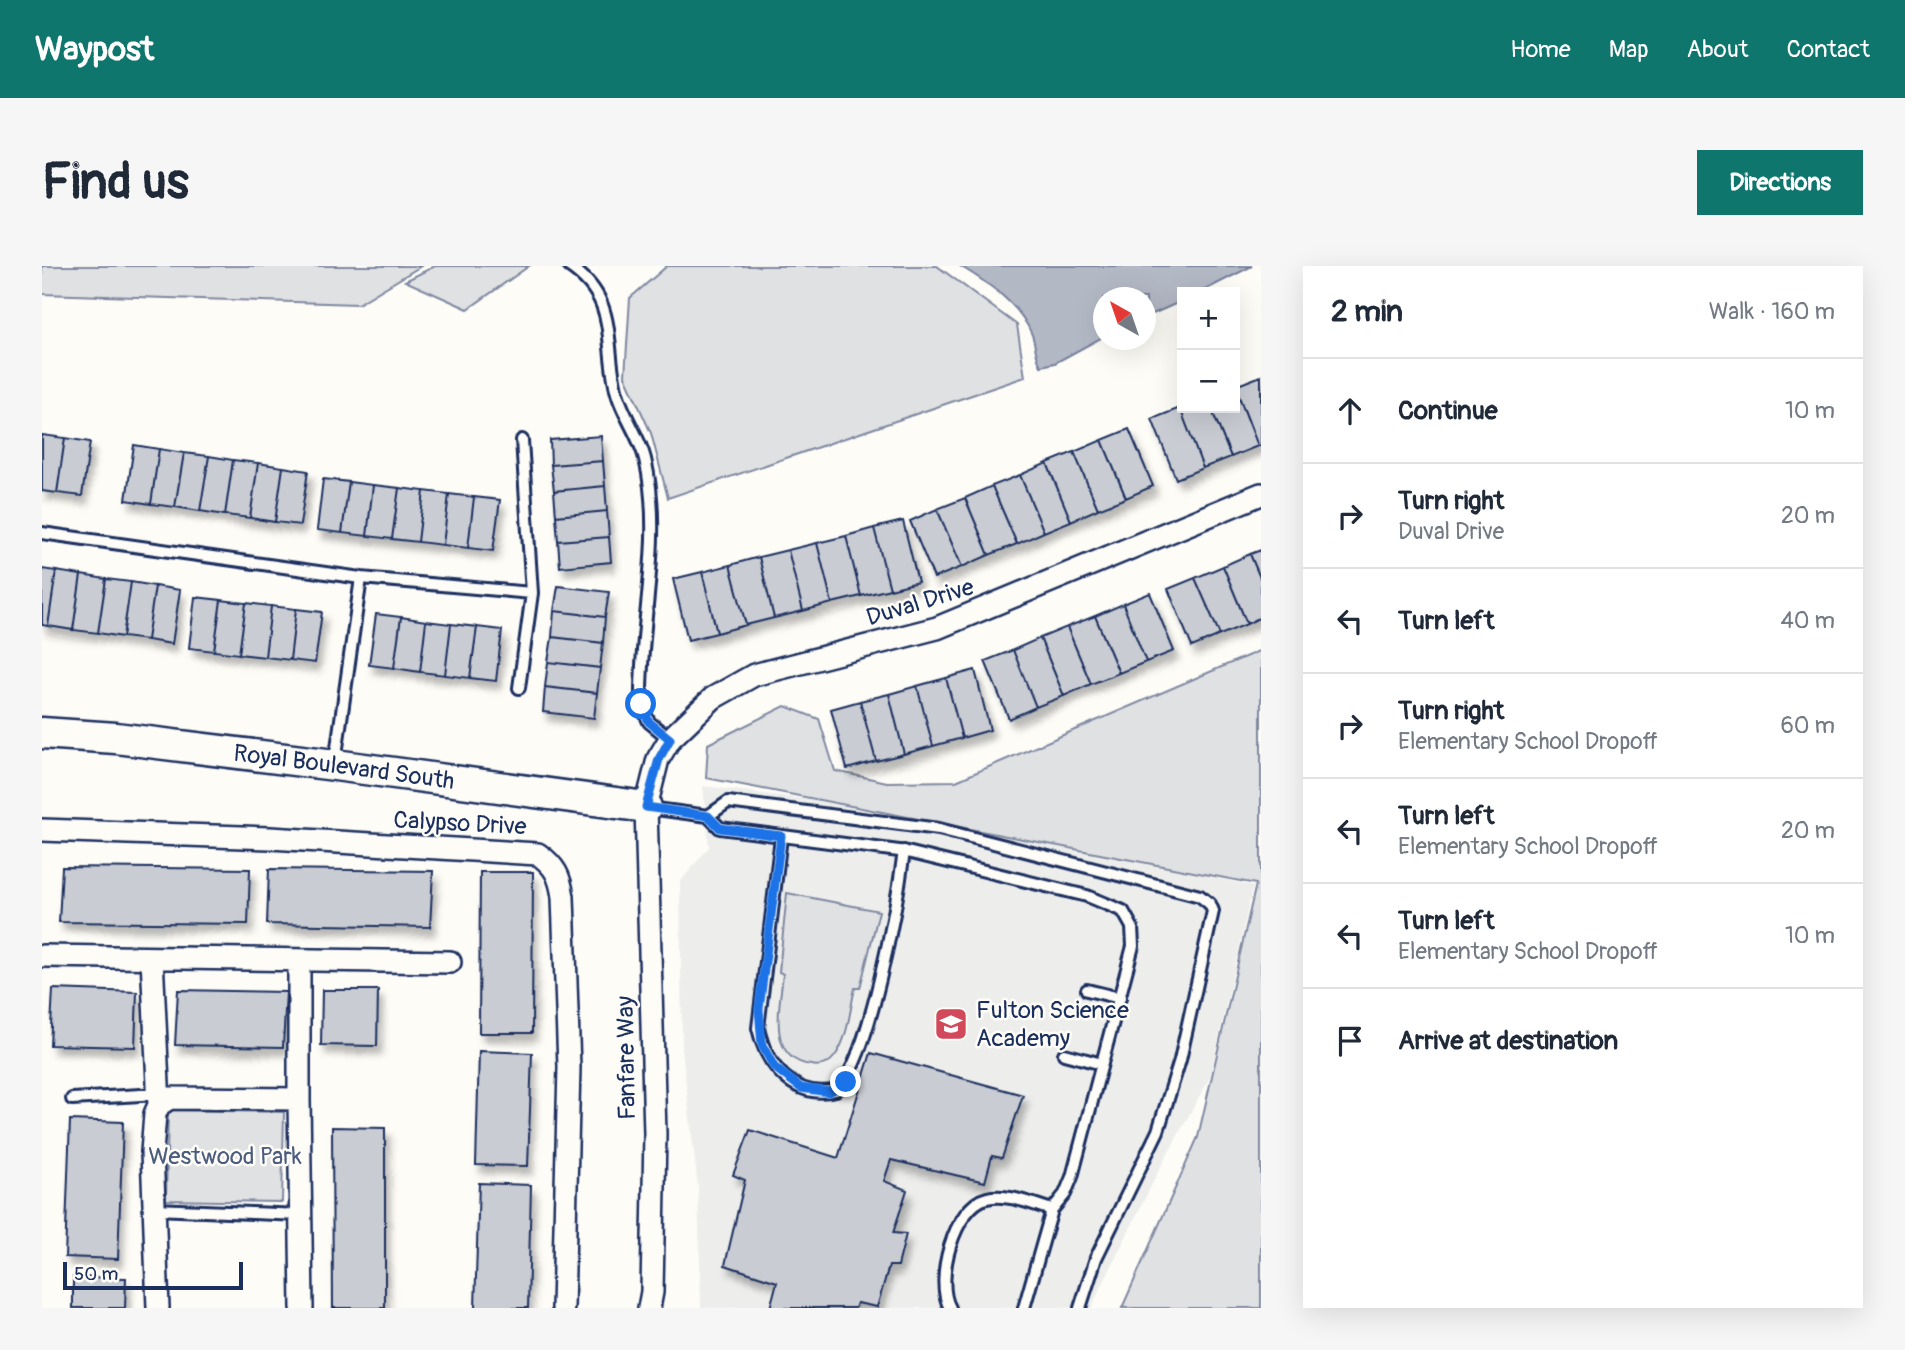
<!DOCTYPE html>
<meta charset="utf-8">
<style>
body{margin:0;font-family:Pangolin,sans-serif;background:#f6f6f7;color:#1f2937}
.controls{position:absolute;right:21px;top:21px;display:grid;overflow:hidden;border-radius:0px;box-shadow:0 7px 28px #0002}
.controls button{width:63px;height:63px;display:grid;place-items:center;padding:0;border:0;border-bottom:2px solid #e0e1e3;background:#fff;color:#1f2937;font:35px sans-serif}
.compass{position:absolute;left:1051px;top:21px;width:63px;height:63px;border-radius:50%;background:#fff;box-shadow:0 7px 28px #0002;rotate:320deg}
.scale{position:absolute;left:21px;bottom:18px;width:180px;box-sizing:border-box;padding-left:7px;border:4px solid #1b2f5e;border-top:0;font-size:19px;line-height:24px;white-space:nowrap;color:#1b2f5e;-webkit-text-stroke:5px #fdfcf7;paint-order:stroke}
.stop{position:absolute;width:21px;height:21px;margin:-16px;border:5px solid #1a73e8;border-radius:50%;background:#fff}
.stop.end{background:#1a73e8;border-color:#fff;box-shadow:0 2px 7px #0008}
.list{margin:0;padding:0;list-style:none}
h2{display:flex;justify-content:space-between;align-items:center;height:91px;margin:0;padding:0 28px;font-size:30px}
h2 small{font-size:23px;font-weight:400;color:#747a83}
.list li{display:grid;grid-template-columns:46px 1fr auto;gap:21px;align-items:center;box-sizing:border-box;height:105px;padding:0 28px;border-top:2px solid #e0e1e3}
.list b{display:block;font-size:26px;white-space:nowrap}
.list p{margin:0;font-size:23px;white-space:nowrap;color:#747a83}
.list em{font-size:23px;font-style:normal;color:#747a83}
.icon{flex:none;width:38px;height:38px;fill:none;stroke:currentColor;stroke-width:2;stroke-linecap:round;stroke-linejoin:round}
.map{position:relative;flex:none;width:1219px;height:1042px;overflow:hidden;border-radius:0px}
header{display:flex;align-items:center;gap:42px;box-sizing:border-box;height:98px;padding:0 35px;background:#0f766e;color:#fff}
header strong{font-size:33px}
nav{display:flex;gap:38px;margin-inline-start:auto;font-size:24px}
.intro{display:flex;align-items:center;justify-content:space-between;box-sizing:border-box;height:168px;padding:0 42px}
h1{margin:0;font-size:49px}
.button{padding:18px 32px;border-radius:0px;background:#0f766e;color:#fff;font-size:24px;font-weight:700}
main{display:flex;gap:42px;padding:0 42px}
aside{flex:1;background:#fff;border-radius:0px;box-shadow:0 7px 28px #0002}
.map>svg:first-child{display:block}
.built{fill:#edeeec}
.green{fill:#e0e1e3;stroke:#7e88a0;stroke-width:2}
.water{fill:#b3b8c5;stroke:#76819c;stroke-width:2}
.building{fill:#c9ccd3;stroke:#1b2f5e;stroke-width:2;filter:url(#shadow)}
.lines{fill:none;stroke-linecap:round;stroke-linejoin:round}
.lane-casing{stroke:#1b2f5e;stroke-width:16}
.street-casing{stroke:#1b2f5e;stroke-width:26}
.secondary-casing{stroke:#1b2f5e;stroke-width:35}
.lane{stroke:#fdfcf7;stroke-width:10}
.street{stroke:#fdfcf7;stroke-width:21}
.secondary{stroke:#fdfcf7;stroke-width:30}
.route{stroke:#1a73e8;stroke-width:9}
.labels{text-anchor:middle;stroke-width:5;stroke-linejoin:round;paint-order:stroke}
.street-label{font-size:24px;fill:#1b2f5e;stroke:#fdfcf7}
.poi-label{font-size:24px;fill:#1b2f5e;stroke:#fdfcf7;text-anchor:start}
.park-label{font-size:24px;fill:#4c5c7f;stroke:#fdfcf7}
</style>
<header>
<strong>Waypost</strong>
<nav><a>Home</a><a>Map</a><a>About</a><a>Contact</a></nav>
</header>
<div class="intro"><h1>Find us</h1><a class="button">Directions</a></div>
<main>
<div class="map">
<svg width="1219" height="1042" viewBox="0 0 1219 1042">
<defs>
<filter id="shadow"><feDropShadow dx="4.5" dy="8" stdDeviation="3.5" flood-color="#0004"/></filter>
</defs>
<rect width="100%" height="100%" fill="#fdfcf7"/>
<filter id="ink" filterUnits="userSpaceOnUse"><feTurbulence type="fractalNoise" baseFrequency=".0143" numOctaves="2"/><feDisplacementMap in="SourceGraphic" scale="14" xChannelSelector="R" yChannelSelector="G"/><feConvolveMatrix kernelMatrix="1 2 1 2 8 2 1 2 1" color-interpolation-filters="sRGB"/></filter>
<g filter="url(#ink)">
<path class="built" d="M661 520 877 547 1211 620 1168 811 1116 906 1049 1042H659L656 922 640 784 638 616 667 581Z"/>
<path class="green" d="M0 0H379L316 38 0 28Z
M393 0H487L426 43 363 15Z
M625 0H895L975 59 983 111 626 232 609 167 583 110 588 32Z
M1219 384V1042H1080L1156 871 1214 618 664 512 666 478 743 440 777 453 793 505 845 516 914 515Z
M745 627 837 645 818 722H813C808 743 806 773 793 790 787 798 778 801 769 799 724 793 738 740 741 708L737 706Z
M126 844 242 846 240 936 124 934Z"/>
<path class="water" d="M918 0H1210L1159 26H1140V35L1104 51V32H1062L1061 71 1013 97 999 100C993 89 994 80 990 69 978 38 946 17 918 0Z"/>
<path class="building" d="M1219 110V179L1216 180 1193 120Z
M1193 121 1216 180 1189 191 1169 142H1193Z
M1138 142H1169L1189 191 1161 202Z
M1138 142 1161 202 1134 213 1110 153Z
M1087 163 1111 220 1084 232 1060 174Z
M0 169 23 172 15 227 0 225Z
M559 170 561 195 509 199 508 174Z
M23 172 48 176 40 230 15 227Z
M1060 174 1084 232 1056 243 1032 186Z
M92 179 117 183 109 238 84 234Z
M117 183 142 187 133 241 109 238Z
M1032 186 1056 243 1029 255 1005 197Z
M142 187 167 190 158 245 133 241Z
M167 190 191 194 183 249 158 245Z
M191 194 216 197 208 252 183 249Z
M561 195 563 220 512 225 509 199Z
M216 197 241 201 233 256 208 252Z
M1005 197 1029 255 1002 266 978 209Z
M241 201 266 205 258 259 233 256Z
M978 209 1002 266 975 278 950 220Z
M281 213 307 216 300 267 275 264Z
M307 216 331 219 325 270 300 267Z
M331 219 357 222 350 273 325 270Z
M563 220 565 245 514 250 512 225Z
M950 220 975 278 947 289 923 232Z
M357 222 382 225 376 276 350 273Z
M382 225 407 228 401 279 376 276Z
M407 228 432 231 426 282 401 279Z
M432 231 458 234 451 285 426 282Z
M923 232 947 289 920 301 895 243Z
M895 243 920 301 892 312 868 255Z
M565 245 567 271 516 275 514 250Z
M861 255 876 316 848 323 832 262Z
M832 262 848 323 819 330 804 270Z
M804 270 819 330 790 337 775 277Z
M567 271 569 296 518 301 516 275Z
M775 277 790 337 761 345 746 284Z
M746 284 761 345 732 352 717 291Z
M1219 284V314L1208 288Z
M1208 288 1219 314V351L1205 358 1181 300Z
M717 291 732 352 704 359 688 299Z
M688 299 704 359 675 367 660 306Z
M1181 300 1205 358 1178 369 1153 312Z
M0 303 14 305 6 360 0 359Z
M14 305 39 309 31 364 6 360Z
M660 306 675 367 646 374 631 313Z
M39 309 64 313 56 367 31 364Z
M1153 312 1178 369 1150 381 1126 323Z
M64 313 89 316 81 371 56 367Z
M89 316 113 320 105 374 81 371Z
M113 320 138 324 130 378 105 374Z
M516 320 567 326 563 351 512 345Z
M1108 327 1132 385 1104 396 1081 338Z
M153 331 179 334 172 385 147 382Z
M179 334 204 337 197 388 172 385Z
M204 337 229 340 223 391 197 388Z
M1081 338 1104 396 1077 407 1053 350Z
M229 340 254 343 248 394 223 391Z
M254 343 280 346 273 397 248 394Z
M512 345 563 351 561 377 510 371Z
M334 348 359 351 352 402 327 399Z
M1053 350 1077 407 1049 418 1025 361Z
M359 351 384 355 378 406 352 402Z
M384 355 409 358 403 409 378 406Z
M409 358 435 361 428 412 403 409Z
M435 361 460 364 454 415 428 412Z
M1025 361 1049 418 1022 430 998 372Z
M510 371 561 377 558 402 506 396Z
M998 372 1022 430 994 441 971 384Z
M971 384 994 441 967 453 943 395Z
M506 396 558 402 555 427 503 421Z
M933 404 948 464 920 472 904 412Z
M904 412 920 472 891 480 875 420Z
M875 420 891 480 862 488 847 428Z
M503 421 555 427 552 452 501 446Z
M847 428 862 488 834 495 818 435Z
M818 435 834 495 805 503 789 443Z
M20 601 208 603 206 658 17 656Z
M227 603 391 605 388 661 225 658Z
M438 606H491L490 767H437Z
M11 723 95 726 93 781 8 779Z
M136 724 244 726 241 781 133 779Z
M280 724H336L335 780 279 779Z
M437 785 490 787 486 900 434 899Z
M829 787 981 829 960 892 950 890 943 916 849 894 842 915 865 924 851 967 864 968 856 1000H847L835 1041 815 1037 813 1042H728L735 1016 683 999 703 914 691 909 708 864 796 892Z
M28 854 81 856 76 993 23 991Z
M290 861 343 862V1042H291Z
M437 917 489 919 486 1042H433Z
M31 1011 84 1012 83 1042H31Z"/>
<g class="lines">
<defs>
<path id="lane" d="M527 0C575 32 563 71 573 119 578 146 597 168 603 193 622 272 597 358 599 438L607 456 628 473
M0 267 319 312 293 496
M319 312 490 327 480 174
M477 422 490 327
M607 542 666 550 678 562 865 586 1045 630 1081 645 1090 661 1091 680 1030 911 1023 928 1010 944 982 1042
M666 550 686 536 897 563 1158 630 1168 638 1171 645 1138 794 1116 865 1054 992 1038 1042
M739 571 716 762C724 799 752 834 794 824 827 800 856 631 862 585
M1045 724 1078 732
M1022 788 1060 798
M30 833 116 828
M113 943 259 949
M908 1042C892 1015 912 940 945 932 965 927 990 938 1010 944"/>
<path id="street" d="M0 564 228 572 496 588C513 600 518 610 521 631L527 801 521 1042
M0 690 408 696
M110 692 117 839
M257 694V833
M116 1042 110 886 113 848 117 839 128 832 257 833 260 1042
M607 1042 610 1026 613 868 604 541 616 493 628 473 671 432 712 409 895 362 1219 228"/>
<g id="secondary">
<path id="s1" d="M0 467 74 472 293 499 604 541"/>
</g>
</defs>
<use href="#lane" class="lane-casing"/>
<use href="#street" class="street-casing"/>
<use href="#secondary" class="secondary-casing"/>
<use href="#lane" class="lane"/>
<use href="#street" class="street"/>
<use href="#secondary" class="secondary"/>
</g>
</g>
<g class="lines" filter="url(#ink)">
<path class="route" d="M599 438 607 456 628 473 617 493 604 541 666 550 678 562 739 570 717 743 720 779 732 801 759 822 787 826 804 816"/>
</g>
<defs>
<symbol id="school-square" viewBox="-11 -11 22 22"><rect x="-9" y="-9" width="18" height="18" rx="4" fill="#d1495b" stroke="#fdfcf7"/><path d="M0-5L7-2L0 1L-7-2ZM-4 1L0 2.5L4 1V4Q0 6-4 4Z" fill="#fff"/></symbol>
</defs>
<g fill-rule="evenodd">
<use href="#school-square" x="890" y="739" width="38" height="38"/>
</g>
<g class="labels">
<g class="street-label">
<text transform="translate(878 336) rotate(-17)" y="8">Duval Drive</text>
<text dy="8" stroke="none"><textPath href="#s1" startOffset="304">Royal Boulevard South</textPath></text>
<text transform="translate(418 557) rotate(3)" y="8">Calypso Drive</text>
<text transform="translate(584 792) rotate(-91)" y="8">Fanfare Way</text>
</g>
<g class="poi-label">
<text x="934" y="752">Fulton Science<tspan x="934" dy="28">Academy</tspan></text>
</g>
<g class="park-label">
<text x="183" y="898">Westwood Park</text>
</g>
</g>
</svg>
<div class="controls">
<button>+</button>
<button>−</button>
</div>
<svg class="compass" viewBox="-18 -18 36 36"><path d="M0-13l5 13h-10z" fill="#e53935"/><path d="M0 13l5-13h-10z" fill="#747a83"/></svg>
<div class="scale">50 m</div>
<div class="stop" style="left:599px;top:438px"></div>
<div class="stop end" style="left:804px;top:816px"></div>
</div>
<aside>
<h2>2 min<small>Walk · 160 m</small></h2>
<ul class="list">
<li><svg class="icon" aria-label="ahead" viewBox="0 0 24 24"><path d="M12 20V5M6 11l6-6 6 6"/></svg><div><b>Continue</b></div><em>10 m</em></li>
<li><svg class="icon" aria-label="right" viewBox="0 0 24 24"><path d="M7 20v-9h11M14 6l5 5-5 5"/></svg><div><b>Turn right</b><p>Duval Drive</p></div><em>20 m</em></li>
<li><svg class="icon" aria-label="left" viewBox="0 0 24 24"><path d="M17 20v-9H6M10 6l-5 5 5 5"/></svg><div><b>Turn left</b></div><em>40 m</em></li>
<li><svg class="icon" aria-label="right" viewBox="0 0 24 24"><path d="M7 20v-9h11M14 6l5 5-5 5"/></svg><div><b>Turn right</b><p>Elementary School Dropoff</p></div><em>60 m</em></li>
<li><svg class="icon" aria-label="left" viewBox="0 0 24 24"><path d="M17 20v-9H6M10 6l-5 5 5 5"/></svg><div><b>Turn left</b><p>Elementary School Dropoff</p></div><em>20 m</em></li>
<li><svg class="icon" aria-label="left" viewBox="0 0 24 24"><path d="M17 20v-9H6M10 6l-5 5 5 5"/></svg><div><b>Turn left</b><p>Elementary School Dropoff</p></div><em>10 m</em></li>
<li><svg class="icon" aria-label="arrive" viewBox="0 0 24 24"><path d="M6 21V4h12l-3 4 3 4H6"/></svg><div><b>Arrive at destination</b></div></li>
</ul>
</aside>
</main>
